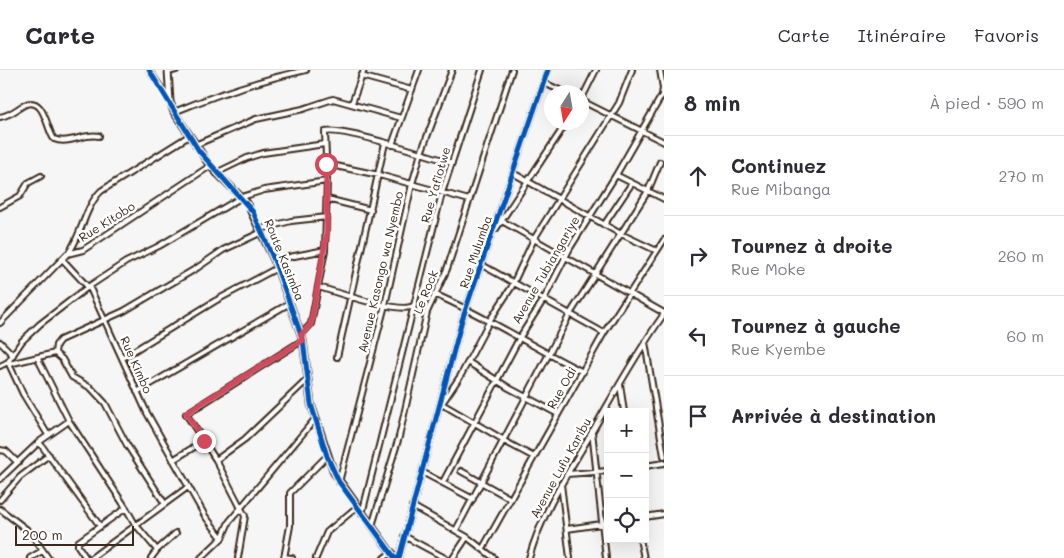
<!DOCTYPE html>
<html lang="fr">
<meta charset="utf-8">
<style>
body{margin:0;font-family:Mali,sans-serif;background:#f7f7f7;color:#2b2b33}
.controls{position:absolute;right:15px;bottom:15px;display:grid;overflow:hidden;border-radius:0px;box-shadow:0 5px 20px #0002}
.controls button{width:45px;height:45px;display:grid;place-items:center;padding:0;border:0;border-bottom:1px solid #e1e1e2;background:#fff;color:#2b2b33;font:25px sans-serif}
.compass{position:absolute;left:544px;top:15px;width:45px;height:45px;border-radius:50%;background:#fff;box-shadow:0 5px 20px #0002;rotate:191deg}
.scale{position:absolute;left:15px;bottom:12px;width:119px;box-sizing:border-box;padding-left:5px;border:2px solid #3b2a1e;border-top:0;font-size:14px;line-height:18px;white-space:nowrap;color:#3b2a1e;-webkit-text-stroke:4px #fff;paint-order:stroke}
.stop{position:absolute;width:15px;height:15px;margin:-11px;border:4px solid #d1495b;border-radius:50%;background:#fff}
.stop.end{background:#d1495b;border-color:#fff;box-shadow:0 1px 5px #0008}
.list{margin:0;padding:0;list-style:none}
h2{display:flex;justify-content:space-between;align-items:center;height:65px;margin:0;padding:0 20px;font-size:21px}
h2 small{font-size:16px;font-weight:400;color:#7c7c81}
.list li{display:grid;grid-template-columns:32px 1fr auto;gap:15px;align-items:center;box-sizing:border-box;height:80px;padding:0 20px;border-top:1px solid #e1e1e2}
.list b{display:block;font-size:19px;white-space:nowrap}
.list p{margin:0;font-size:16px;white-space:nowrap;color:#7c7c81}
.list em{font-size:16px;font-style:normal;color:#7c7c81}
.icon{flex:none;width:28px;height:28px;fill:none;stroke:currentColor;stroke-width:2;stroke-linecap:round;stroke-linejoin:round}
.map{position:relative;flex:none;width:664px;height:488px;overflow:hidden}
header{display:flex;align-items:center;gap:30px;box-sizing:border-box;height:70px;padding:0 25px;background:#fff;border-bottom:1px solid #e1e1e2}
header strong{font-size:24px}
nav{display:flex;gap:28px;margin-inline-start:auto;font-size:18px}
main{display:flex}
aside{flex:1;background:#fff}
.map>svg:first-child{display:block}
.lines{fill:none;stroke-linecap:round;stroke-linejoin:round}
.street-casing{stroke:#3b2a1e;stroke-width:8}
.secondary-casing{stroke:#3b2a1e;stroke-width:9}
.street{stroke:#fff;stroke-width:4}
.secondary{stroke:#fff;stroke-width:5}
.cycleway-casing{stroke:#fff;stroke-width:8}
.cycleway{stroke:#0057b8;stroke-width:5}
.route{stroke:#d1495b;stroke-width:6}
.labels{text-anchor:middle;stroke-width:5;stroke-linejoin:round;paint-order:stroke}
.street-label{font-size:12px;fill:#3b2a1e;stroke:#fff}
</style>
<header>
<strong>Carte</strong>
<nav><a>Carte</a><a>Itinéraire</a><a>Favoris</a></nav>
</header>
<main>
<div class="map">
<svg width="664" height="488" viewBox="0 0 664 488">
<rect width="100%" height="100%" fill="#f7f6f6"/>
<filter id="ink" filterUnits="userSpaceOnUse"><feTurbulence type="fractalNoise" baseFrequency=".02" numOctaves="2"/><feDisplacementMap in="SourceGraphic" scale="10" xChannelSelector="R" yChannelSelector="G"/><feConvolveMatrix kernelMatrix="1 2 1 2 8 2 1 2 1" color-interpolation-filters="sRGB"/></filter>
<g filter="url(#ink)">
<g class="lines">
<defs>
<path id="street" d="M149 0 169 30
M168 2 176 0
M361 6 412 20
M544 13 564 22
M582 28 596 0
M582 31 664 72
M352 33 364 0
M174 42C217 24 260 10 306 0
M0 47C11 45 15 40 24 35 45 25 46 59 54 69 69 75 83 63 99 66
M195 75 256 49 303 39 333 29 401 48
M392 75 419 0
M326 94 379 105 469 130
M216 103 247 88 263 83 325 74
M513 103 619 163 657 181
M616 105 664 129
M327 129 371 140
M0 137 20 126 28 113 41 106
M502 151 664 243
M604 155 632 113
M261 159 291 151 327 147
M496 159 567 52
M68 184C82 165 84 138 101 121L189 66
M62 189 88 217
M274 190 325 180
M482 195 604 263
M89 216 147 343 205 446 222 468
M319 217C335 222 400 244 413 236
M434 224C486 246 532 277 583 302
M0 253 67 184 83 180 210 96
M301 265 311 254 325 180 327 111 325 62C342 57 431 86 452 93
M0 272 13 285
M645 272 664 386
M55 283 56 275 60 270 124 241 197 198 223 180 262 162
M337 287 385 73
M122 288 215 231 277 198
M38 289 69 351 126 438
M8 292 22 271 40 254 88 217 126 192 159 176 242 127 264 120 327 111
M8 292 23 324 48 365
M468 292 509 318 558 344
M9 294 55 283 62 289 72 307 91 318 105 333 127 375 165 434
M0 296 8 292
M620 314 624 342
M137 322 290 233
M443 332 461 305 490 250 511 218 534 169 619 33 632 0
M442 334 504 370
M592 361 606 488
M504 371 534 387
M39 372 100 456
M0 380 6 381 17 392
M173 390 204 371
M216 390 245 369 308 309
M645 396 664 393
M461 401 511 429
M422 402 473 429
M567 404 608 401
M0 409 39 372 69 351
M339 412 385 235 412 114 421 83 452 0
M443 412 520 267 544 229 570 178 616 105 662 25 663 18 660 0
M561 414 570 488
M0 430 20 407 49 385
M412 436 467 467 494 488
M0 439 30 462 48 488
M362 444 442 123 482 0
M645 447 664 444
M372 456 399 367 427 242 447 199 512 0
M567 459 608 453
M456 460 570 244 648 121 660 92
M404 466 445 488
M640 469 644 488
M483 478 604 263 664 170
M157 480 176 463
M284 487 292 488
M30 488 42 481
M86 488 78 476V472L126 438 135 454 157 480 151 488
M91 488 188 417
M201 488 222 468 229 452 315 349
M238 488 245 446 216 390 186 344 303 270
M284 488 290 456V423L327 386
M316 488 327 462 357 437
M384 488 392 482
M399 488 462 250 548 0
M453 488 467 467
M529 488C542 442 568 403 592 362 615 322 637 282 664 244"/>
<path id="secondary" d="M168 0 170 32 174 42 210 96 247 133 274 190 303 270 311 334 334 403 395 488"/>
</defs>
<use href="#street" class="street-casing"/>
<use href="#secondary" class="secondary-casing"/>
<use href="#street" class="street"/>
<use href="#secondary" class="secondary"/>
<defs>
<path id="cycleway" d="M149 0 199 81 253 142 274 190 303 270 311 334 327 386 339 412 395 488
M399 488 462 250 548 0"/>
</defs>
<use href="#cycleway" class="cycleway-casing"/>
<use href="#cycleway" class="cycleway"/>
</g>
</g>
<g class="lines" filter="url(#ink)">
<path class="route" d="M204 371 186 343 303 270 301 265 311 254 327 162 326 94"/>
</g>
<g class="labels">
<g class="street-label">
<text transform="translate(436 115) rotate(-74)" y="4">Rue Yafiotwe</text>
<text transform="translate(107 152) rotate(-32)" y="4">Rue Kitobo</text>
<text transform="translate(476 182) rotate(-71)" y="4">Rue Mulumba</text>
<text transform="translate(284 190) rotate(68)" y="4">Route Kasimba</text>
<text transform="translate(546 200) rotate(-60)" y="4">Avenue Tubiangariye</text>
<text transform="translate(381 202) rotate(-77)" y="4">Avenue Kasongo wa Nyembo</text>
<text transform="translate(426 222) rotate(-68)" y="4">Le Rock</text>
<text transform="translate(136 295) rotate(66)" y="4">Rue Kimbo</text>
<text transform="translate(562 318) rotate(-60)" y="4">Rue Odi</text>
<text transform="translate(561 398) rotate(-61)" y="4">Avenue Lufu Karibu</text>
</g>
</g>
</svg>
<div class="controls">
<button>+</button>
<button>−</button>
<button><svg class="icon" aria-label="locate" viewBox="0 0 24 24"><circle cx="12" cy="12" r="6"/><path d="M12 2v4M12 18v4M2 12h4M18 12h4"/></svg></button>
</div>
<svg class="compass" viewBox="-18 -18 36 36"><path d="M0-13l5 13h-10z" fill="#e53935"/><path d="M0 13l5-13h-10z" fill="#7c7c81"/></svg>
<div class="scale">200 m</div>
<div class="stop" style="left:326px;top:94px"></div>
<div class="stop end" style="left:204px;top:371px"></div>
</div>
<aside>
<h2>8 min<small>À pied · 590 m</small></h2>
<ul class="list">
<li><svg class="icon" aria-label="ahead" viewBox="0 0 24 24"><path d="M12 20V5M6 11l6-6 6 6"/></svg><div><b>Continuez</b><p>Rue Mibanga</p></div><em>270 m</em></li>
<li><svg class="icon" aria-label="right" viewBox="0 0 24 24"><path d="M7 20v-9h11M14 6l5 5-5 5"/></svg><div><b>Tournez à droite</b><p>Rue Moke</p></div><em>260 m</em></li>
<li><svg class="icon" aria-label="left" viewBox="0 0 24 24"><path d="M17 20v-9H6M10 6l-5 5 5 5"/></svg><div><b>Tournez à gauche</b><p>Rue Kyembe</p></div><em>60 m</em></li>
<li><svg class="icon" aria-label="arrive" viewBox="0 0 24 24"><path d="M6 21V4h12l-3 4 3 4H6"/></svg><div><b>Arrivée à destination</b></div></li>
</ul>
</aside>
</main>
